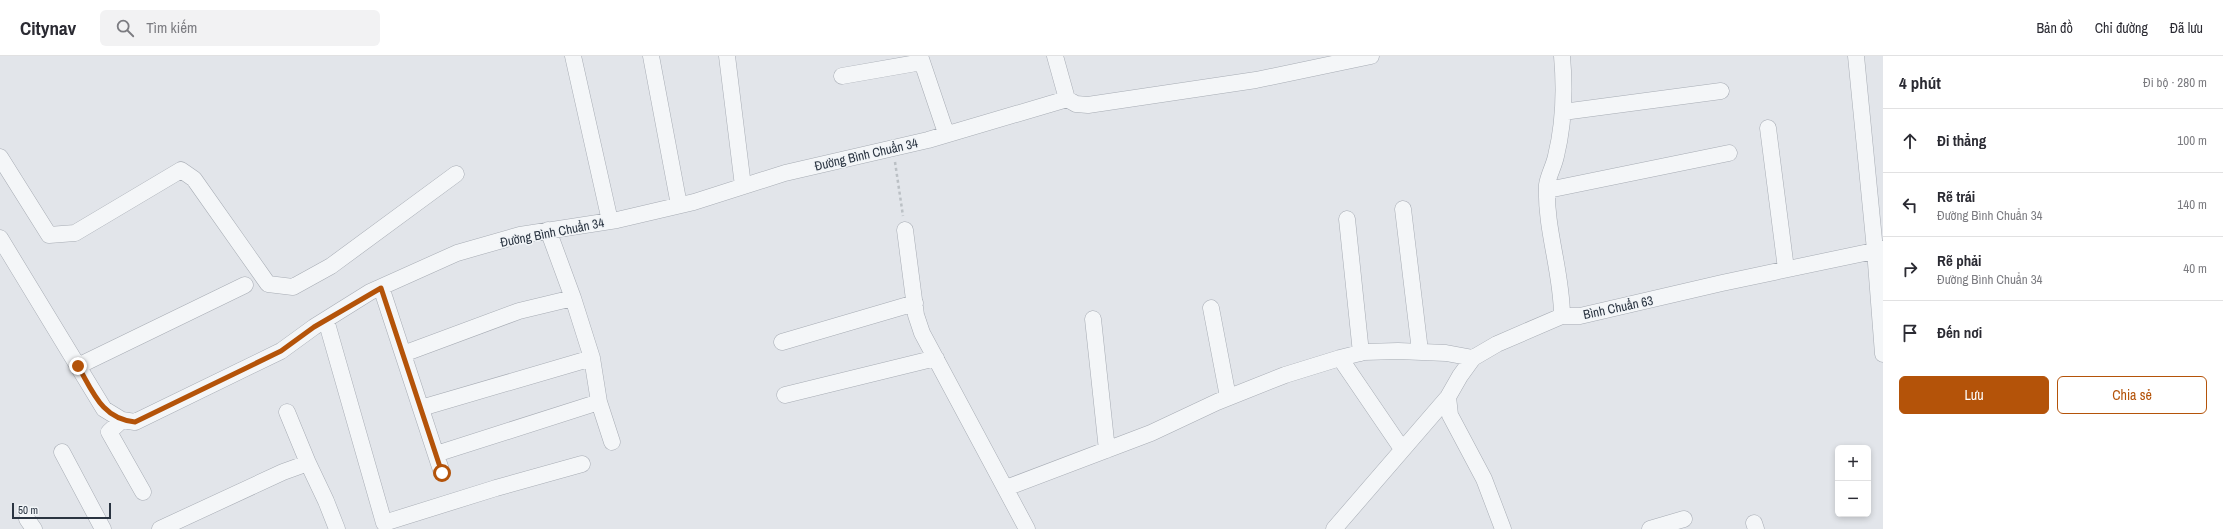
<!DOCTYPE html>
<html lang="vi">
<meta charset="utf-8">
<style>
body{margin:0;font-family:"Archivo Narrow",sans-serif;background:#f2f2f3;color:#2b2b33}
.controls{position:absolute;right:12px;bottom:12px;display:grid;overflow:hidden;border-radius:6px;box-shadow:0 2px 6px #0003}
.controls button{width:36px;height:36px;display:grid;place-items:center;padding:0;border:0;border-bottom:1px solid #e1e1e2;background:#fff;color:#2b2b33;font:20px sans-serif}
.scale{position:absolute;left:12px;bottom:10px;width:99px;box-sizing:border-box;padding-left:4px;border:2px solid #2a3441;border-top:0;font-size:11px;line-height:14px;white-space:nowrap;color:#2a3441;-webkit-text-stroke:3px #f1f4f7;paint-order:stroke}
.stop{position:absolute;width:12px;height:12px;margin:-9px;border:3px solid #b45309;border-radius:50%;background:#fff}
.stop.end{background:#b45309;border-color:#fff;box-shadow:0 1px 4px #0008}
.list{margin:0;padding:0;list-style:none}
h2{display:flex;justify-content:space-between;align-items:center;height:52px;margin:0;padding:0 16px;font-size:17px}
h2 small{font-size:13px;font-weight:400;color:#7c7c81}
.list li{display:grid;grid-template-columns:26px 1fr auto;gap:12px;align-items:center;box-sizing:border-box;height:64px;padding:0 16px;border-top:1px solid #e1e1e2}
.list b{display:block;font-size:15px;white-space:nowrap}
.list p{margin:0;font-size:13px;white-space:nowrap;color:#7c7c81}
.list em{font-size:13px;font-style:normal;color:#7c7c81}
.actions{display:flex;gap:8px;padding:12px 16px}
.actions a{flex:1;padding:9px 0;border:1px solid #b45309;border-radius:6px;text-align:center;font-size:14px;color:#b45309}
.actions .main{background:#b45309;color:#fff}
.icon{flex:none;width:22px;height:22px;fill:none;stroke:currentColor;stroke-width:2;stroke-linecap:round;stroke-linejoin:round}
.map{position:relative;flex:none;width:1883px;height:473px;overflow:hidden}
header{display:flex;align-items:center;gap:24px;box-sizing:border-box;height:56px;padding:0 20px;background:#fff;border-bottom:1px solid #e1e1e2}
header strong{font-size:19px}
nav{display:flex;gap:22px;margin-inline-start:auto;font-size:14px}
.search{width:280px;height:36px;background:#f2f2f3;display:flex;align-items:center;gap:10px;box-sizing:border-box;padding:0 14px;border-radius:6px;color:#7c7c81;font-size:15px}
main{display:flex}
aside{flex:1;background:#fff}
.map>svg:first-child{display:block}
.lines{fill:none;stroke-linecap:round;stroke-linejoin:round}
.minor-casing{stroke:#a7acb4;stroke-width:17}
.path{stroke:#bbc0c5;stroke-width:2.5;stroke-dasharray:3 3;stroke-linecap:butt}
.minor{stroke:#f4f6f8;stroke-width:16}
.route{stroke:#b45309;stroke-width:5}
.labels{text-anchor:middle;stroke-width:3;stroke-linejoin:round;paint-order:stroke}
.street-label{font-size:13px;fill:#2a3441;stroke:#f1f4f7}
</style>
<header>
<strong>Citynav</strong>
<div class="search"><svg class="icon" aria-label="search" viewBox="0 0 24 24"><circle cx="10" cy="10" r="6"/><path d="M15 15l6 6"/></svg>Tìm kiếm</div>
<nav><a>Bản đồ</a><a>Chỉ đường</a><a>Đã lưu</a></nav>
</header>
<main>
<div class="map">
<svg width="1883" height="473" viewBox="0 0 1883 473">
<rect width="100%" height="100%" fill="#e2e5ea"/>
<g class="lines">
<defs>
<path id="minor" d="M573 0 610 165
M651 0 679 149
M727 0 743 130
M920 0 946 77
M1562 0C1565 33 1564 67 1556 100 1554 110 1548 120 1547 129 1545 173 1562 216 1562 260H1580L1722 227 1883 193
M1856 0 1875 194 1883 298
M842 20 922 6
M1067 43 1076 48 1088 49 1256 24 1371 0
M1563 56 1721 35
M1768 72 1786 213
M0 101 49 179 75 177 181 114 194 123 268 228 293 231 331 210 456 118
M1548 134 1729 97
M1403 153 1420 295
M1347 163 1361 297
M548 174 573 242 592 302 599 346 612 386
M905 174 916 259 922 277 1027 473
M0 182 104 353 122 364 135 366 281 295 314 271 370 236 457 197 520 179 617 164 694 146 785 117 928 84 1067 43 1055 0
M381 231 442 417
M1211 252 1228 341
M1093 263 1107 394
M326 264 384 467 496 432 582 408
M782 286 915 247
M403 298 519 255 573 242
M1340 302 1402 393
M78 310 245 229
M785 339 936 302
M421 352 592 302
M287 356 308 407
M122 364 109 376 143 436
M62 396 103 473
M436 398 599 346
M1006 432 1151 377 1217 346 1285 319 1340 302 1364 296 1398 295 1446 297 1473 302
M27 463 34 473
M1754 467 1756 473
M160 473 283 416 308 407 326 445 337 473
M1334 473 1448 341
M1503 473 1484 423 1450 359 1448 341 1460 320 1473 302 1497 288 1562 260
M1650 473 1684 463"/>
</defs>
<use href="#minor" class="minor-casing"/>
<path class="path" d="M895 106 903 160"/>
<use href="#minor" class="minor"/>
</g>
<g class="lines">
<path class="route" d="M78 310C93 336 102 363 135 366L281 295 314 271 381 232 442 417"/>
</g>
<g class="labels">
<g class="street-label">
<text transform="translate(866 98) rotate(-13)" y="5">Đường Bình Chuẩn 34</text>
<text transform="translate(552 176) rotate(-11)" y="5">Đường Bình Chuẩn 34</text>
<text transform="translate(1618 251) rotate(-12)" y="5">Bình Chuẩn 63</text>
</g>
</g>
</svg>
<div class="controls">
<button>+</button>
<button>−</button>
</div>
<div class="scale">50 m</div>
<div class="stop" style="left:442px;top:417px"></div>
<div class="stop end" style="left:78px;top:310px"></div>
</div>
<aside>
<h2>4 phút<small>Đi bộ · 280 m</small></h2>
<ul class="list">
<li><svg class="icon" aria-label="ahead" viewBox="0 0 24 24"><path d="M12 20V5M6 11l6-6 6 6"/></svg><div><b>Đi thẳng</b></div><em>100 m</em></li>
<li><svg class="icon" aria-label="left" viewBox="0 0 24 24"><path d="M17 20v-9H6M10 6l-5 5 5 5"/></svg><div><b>Rẽ trái</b><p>Đường Bình Chuẩn 34</p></div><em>140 m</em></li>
<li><svg class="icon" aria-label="right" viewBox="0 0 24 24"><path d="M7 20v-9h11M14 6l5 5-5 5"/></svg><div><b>Rẽ phải</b><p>Đường Bình Chuẩn 34</p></div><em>40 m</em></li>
<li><svg class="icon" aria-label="arrive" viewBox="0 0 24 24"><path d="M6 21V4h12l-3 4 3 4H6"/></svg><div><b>Đến nơi</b></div></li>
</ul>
<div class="actions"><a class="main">Lưu</a><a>Chia sẻ</a></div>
</aside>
</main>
